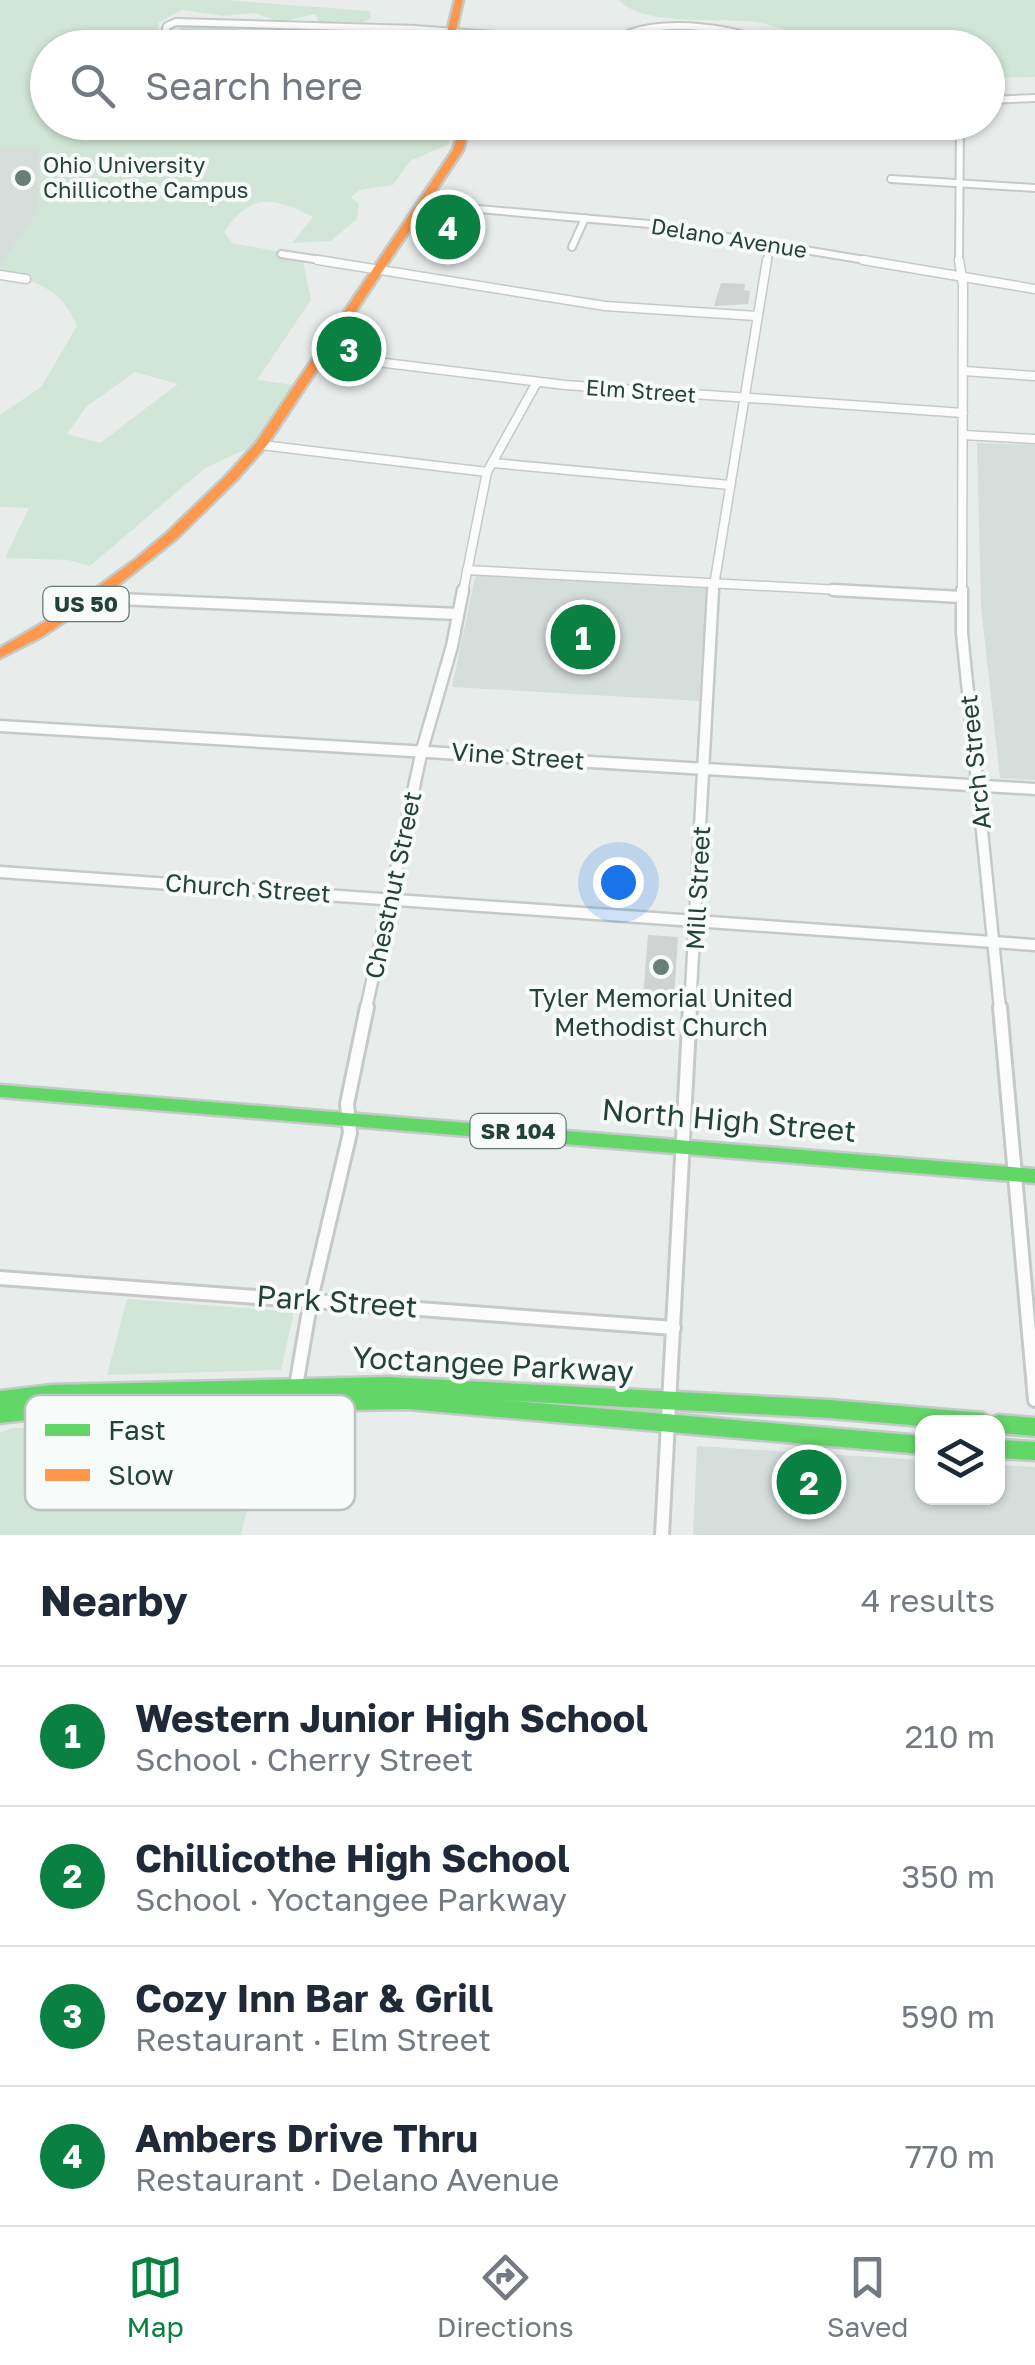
<!DOCTYPE html>
<meta charset="utf-8">
<style>
body{margin:0;font-family:"Golos Text",sans-serif;background:#f2f2f3;color:#1f2937}
.controls{position:absolute;right:30px;bottom:30px;display:grid;overflow:hidden;border-radius:20px;box-shadow:0 2px 8px #0004}
.controls button{width:90px;height:90px;display:grid;place-items:center;padding:0;border:0;border-bottom:2px solid #e0e1e3;background:#fff;color:#1f2937;font:50px sans-serif}
.you{position:absolute;left:618px;top:882px;width:35px;height:35px;margin:-25px;border:8px solid #fff;border-radius:50%;background:#1a73e8;box-shadow:0 0 0 15px #1a73e833}
.badge{display:grid;place-items:center;width:65px;height:65px;border-radius:50%;background:#0b8043;color:#fff;font-size:32px;font-weight:700}
.pin{position:absolute;translate:-50% -50%;border:5px solid #fff;box-shadow:0 2px 10px #0006}
.list{margin:0;padding:0;list-style:none}
h2{display:flex;justify-content:space-between;align-items:center;height:130px;margin:0;padding:0 40px;font-size:42px}
h2 small{font-size:32px;font-weight:400;color:#747a83}
.list li{display:grid;grid-template-columns:65px 1fr auto;gap:30px;align-items:center;box-sizing:border-box;height:140px;padding:0 40px;border-top:2px solid #e0e1e3}
.list b{display:block;font-size:38px;white-space:nowrap}
.list p{margin:0;font-size:32px;white-space:nowrap;color:#747a83}
.list em{font-size:32px;font-style:normal;color:#747a83}
.icon{flex:none;width:55px;height:55px;fill:none;stroke:currentColor;stroke-width:2;stroke-linecap:round;stroke-linejoin:round}
.map{position:relative;flex:none;width:1035px;height:1535px;overflow:hidden}
.search{position:absolute;background:#fff;box-shadow:0 2px 8px #0004;left:30px;right:30px;top:30px;height:110px;display:flex;align-items:center;gap:25px;box-sizing:border-box;padding:0 35px;border-radius:55px;color:#747a83;font-size:38px}
.sheet{height:690px;background:#fff}
nav{display:flex;justify-content:space-around;align-items:center;box-sizing:border-box;height:140px;border-top:2px solid #e0e1e3;background:#fff;font-size:28px;color:#747a83}
nav a{display:grid;justify-items:center;gap:5px}
nav .on{color:#0b8043}
.map>svg:first-child{display:block}
.built{fill:#d6dedb}
.green{fill:#d1e6d8;fill-rule:evenodd}
.building{fill:#cfd4d2}
.lines{fill:none;stroke-linecap:round;stroke-linejoin:round}
.street-far3-casing{stroke:#c5cac8;stroke-width:10}
.street-far2-casing{stroke:#c5cac8;stroke-width:11}
.street-far1-casing{stroke:#c5cac8;stroke-width:15}
.street-casing{stroke:#c5cac8;stroke-width:18}
.fast-casing{stroke:#c3cbc8;stroke-width:5}
.slow-casing{stroke:#c3cbc8;stroke-width:5}
.street-far3{stroke:#fcfcfc;stroke-width:6}
.street-far2{stroke:#fcfcfc;stroke-width:8}
.street-far1{stroke:#fcfcfc;stroke-width:10}
.street{stroke:#fcfcfc;stroke-width:12}
.fast{fill:#63d668;fill-rule:evenodd}
.slow{fill:#ff974d;fill-rule:evenodd}
.poi-dot{fill:#697e78;stroke:#f7fbf9;stroke-width:4}
.labels{text-anchor:middle;stroke-width:8;stroke-linejoin:round;paint-order:stroke}
.far-poi-label{font-size:22px;fill:#24423a;stroke:#f7fbf9;text-anchor:start}
.far-street-label{font-size:22px;fill:#24423a;stroke:#f7fbf9}
.shield{fill:#f7fbf9;stroke:#637a73;stroke-width:2.5}
.shield-label{font-size:22px;font-weight:bold;fill:#24423a}
.street-label{font-size:25px;fill:#24423a;stroke:#f7fbf9}
.poi-label{font-size:25px;fill:#24423a;stroke:#f7fbf9}
.near-street-label{font-size:30px;fill:#24423a;stroke:#f7fbf9}
.key{fill:#f7fbf9;stroke:#b8c4c0;stroke-width:2.5}
.key-label{font-size:28px;fill:#24423a}
</style>
<div class="map">
<svg width="1035" height="1535" viewBox="0 0 1035 1535">
<rect width="100%" height="100%" fill="#e8edeb"/>
<path class="built" d="M0 145H47L45 212 0 269Z
M977 443 1035 445V780L1000 778 981 607Z
M476 573 706 587 699 701 452 687Z
M697 1446 922 1460V1498H998V1465L1035 1467V1535H693Z"/>
<path class="green" d="M0 0H226L370 11 371 18C357 28 335 26 319 22L315 14 279 22 255 13 224 16 182 10 158 23V47L48 48V122H429L432 137 448 138 449 144 410 161 393 185 359 190 351 198 359 204 357 219 331 241 292 243 313 217C274 197 251 192 224 232L232 243 302 256 311 300 257 380 295 385 253 446 205 468 90 566 68 560 5 558 29 508 0 507V415L41 387 77 326C62 290 38 280 0 275V266L37 213 39 148H0ZM135 372 178 384 100 443 67 434 87 406Z
M619 0H1035V77L988 78V48L825 47 821 42C798 37 778 25 755 22 721 18 640 26 619 0Z
M189 24 233 26 240 38H257L277 28 322 30 326 33 321 41H293L282 47 186 48 208 39 181 36 180 27Z
M127 1299 294 1312 281 1370 107 1375Z
M267 1425 241 1535H0V1433L11 1428Z"/>
<path class="building" d="M721 283 745 284 744 290 750 291 748 304 714 306Z
M648 935 678 937 674 999 643 997Z"/>
<g class="lines">
<defs>
<path id="street-far3" d="M162 42 167 26 176 22 415 29 665 48
M633 45 630 33C668 20 739 26 773 48
M352 48 360 28
M988 100 1035 98
M891 179 1035 188
M421 204 649 224 877 262
M572 247 585 218
M281 254 334 262
M767 262 770 244
M959 262 960 122"/>
<path id="street-far2" d="M318 260 605 306 756 316
M863 260 1035 289
M959 260 963 285 962 592
M0 275 26 279
M320 355 565 385 963 413
M964 371 1035 376
M963 435 1035 439
M261 445 487 472
M493 463 730 485
M467 570 878 592
M463 592 487 472 537 382
M713 592 767 260"/>
<path id="street-far1" d="M833 590 961 597
M962 590V633L1000 1009
M95 598 458 614
M0 726 1035 789
M0 872 1035 945
M366 1009 422 750 452 646 463 590
M690 1009 713 590"/>
<path id="street" d="M1000 1007 1035 1400
M0 1278 674 1328
M295 1392 311 1299 350 1133 347 1104 367 1007
M662 1535 690 1007"/>
<path id="fast" d="M0 1085 1035 1169V1183L0 1097Z
M388 1377 830 1400 983 1413 991 1418 998 1415 1035 1418V1436L998 1433V1422H922V1426L830 1418 501 1400 922 1436V1454L407 1409 70 1415 0 1423V1391L51 1385Z
M998 1440 1035 1442V1460L998 1458Z"/>
<path id="slow" d="M455 0H463L452 48H443Z
M461 122H471L463 150 267 445 236 480 176 539 112 590 43 636 0 658V648L69 608 136 559 167 533 227 475 256 443 453 150Z"/>
</defs>
<use href="#street-far3" class="street-far3-casing"/>
<use href="#street-far2" class="street-far2-casing"/>
<use href="#street-far1" class="street-far1-casing"/>
<use href="#street" class="street-casing"/>
<use href="#fast" class="fast-casing"/>
<use href="#slow" class="slow-casing"/>
<use href="#street-far3" class="street-far3"/>
<use href="#street-far2" class="street-far2"/>
<use href="#street-far1" class="street-far1"/>
<use href="#street" class="street"/>
<use href="#fast" class="fast"/>
<use href="#slow" class="slow"/>
</g>
<g class="poi-dot">
<circle cx="23" cy="178" r="10"/>
<circle cx="661" cy="967" r="10"/>
</g>
<g class="labels">
<g class="far-poi-label">
<text x="43" y="173">Ohio University<tspan x="43" dy="25">Chillicothe Campus</tspan></text>
</g>
<g class="far-street-label">
<text transform="translate(729 238) rotate(9)" y="8">Delano Avenue</text>
<text transform="translate(641 391) rotate(4)" y="8">Elm Street</text>
</g>
<g class="shield">
<rect x="43.5" y="587" width="85" height="34" rx="8"/>
<rect x="470.5" y="1114" width="95" height="34" rx="8"/>
</g>
<g class="shield-label">
<text x="86" y="612">US 50</text>
<text x="518" y="1139">SR 104</text>
</g>
<g class="street-label">
<text transform="translate(518 756) rotate(4)" y="9">Vine Street</text>
<text transform="translate(975 762) rotate(-96)" y="9">Arch Street</text>
<text transform="translate(393 885) rotate(-78)" y="9">Chestnut Street</text>
<text transform="translate(248 888) rotate(4)" y="9">Church Street</text>
<text transform="translate(698 888) rotate(-87)" y="9">Mill Street</text>
</g>
<g class="poi-label">
<text x="661" y="1007">Tyler Memorial United<tspan x="661" dy="29">Methodist Church</tspan></text>
</g>
<g class="near-street-label">
<text transform="translate(729 1121) rotate(5)" y="10">North High Street</text>
<text transform="translate(337 1302) rotate(4)" y="10">Park Street</text>
<text transform="translate(493 1365) rotate(3)" y="10">Yoctangee Parkway</text>
</g>
</g>
<rect x="25" y="1395" width="330" height="115" rx="15" class="key"/>
<rect x="45" y="1424" width="45" height="12" fill="#63d668"/>
<rect x="45" y="1469" width="45" height="12" fill="#ff974d"/>
<g class="key-label">
<text x="108" y="1440">Fast</text>
<text x="108" y="1485">Slow</text>
</g>
</svg>
<div class="controls">
<button><svg class="icon" aria-label="layers" viewBox="0 0 24 24"><path d="M12 4l9 5-9 5-9-5zM3 14l9 5 9-5"/></svg></button>
</div>
<div class="you"></div>
<div class="pin badge" style="left:583px;top:637px">1</div>
<div class="pin badge" style="left:809px;top:1482px">2</div>
<div class="pin badge" style="left:349px;top:349px">3</div>
<div class="pin badge" style="left:448px;top:227px">4</div>
<div class="search"><svg class="icon" aria-label="search" viewBox="0 0 24 24"><circle cx="10" cy="10" r="6"/><path d="M15 15l6 6"/></svg>Search here</div>
</div>
<section class="sheet">
<h2>Nearby<small>4 results</small></h2>
<ul class="list">
<li><span class="badge">1</span><div><b>Western Junior High School</b><p>School · Cherry Street</p></div><em>210 m</em></li>
<li><span class="badge">2</span><div><b>Chillicothe High School</b><p>School · Yoctangee Parkway</p></div><em>350 m</em></li>
<li><span class="badge">3</span><div><b>Cozy Inn Bar &amp; Grill</b><p>Restaurant · Elm Street</p></div><em>590 m</em></li>
<li><span class="badge">4</span><div><b>Ambers Drive Thru</b><p>Restaurant · Delano Avenue</p></div><em>770 m</em></li>
</ul>
</section>
<nav>
<a class="on"><svg class="icon" aria-label="map" viewBox="0 0 24 24"><path d="M3 6l6-2 6 2 6-2v14l-6 2-6-2-6 2zM9 4v14M15 6v14"/></svg>Map</a>
<a><svg class="icon" aria-label="directions" viewBox="0 0 24 24"><path d="M12 3l9 9-9 9-9-9zM9 14v-3h6M13 9l2 2-2 2"/></svg>Directions</a>
<a><svg class="icon" aria-label="saved" viewBox="0 0 24 24"><path d="M7 4h10v16l-5-4-5 4z"/></svg>Saved</a>
</nav>
